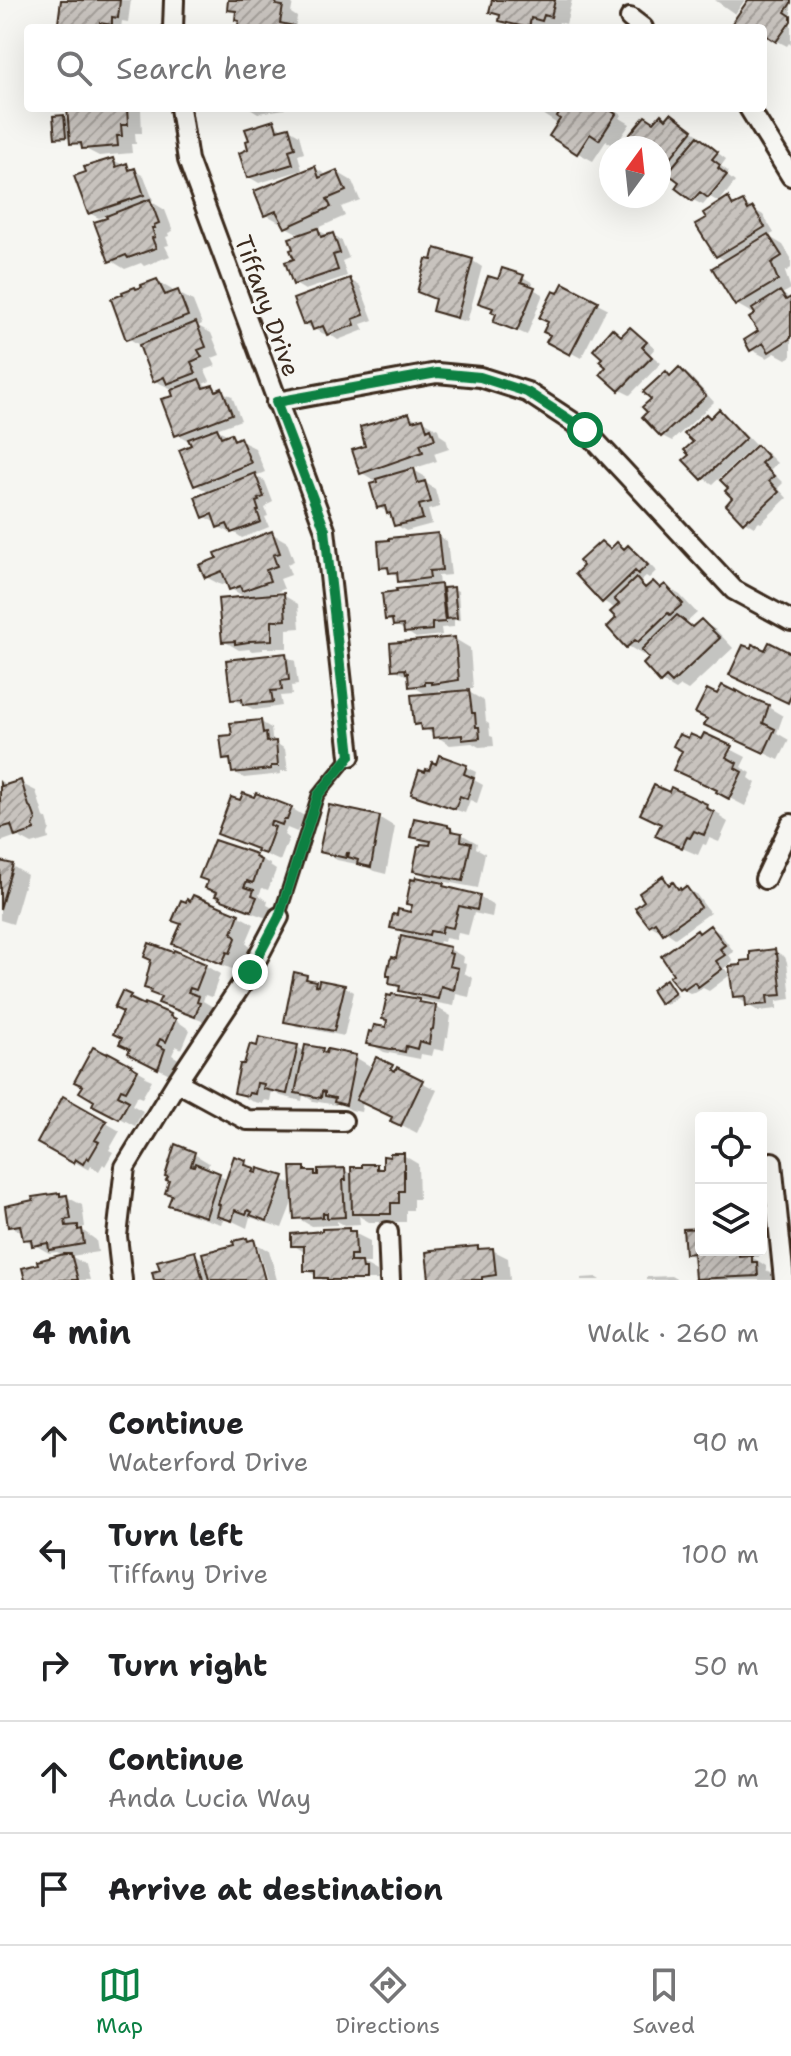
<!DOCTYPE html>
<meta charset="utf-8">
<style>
body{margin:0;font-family:"Shantell Sans",sans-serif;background:#f6f6f6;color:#202124}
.controls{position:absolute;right:24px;bottom:24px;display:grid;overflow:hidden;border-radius:8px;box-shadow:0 8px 32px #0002}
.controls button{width:72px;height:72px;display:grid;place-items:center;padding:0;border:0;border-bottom:2px solid #e0e0e0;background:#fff;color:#202124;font:40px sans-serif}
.compass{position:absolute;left:599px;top:136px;width:72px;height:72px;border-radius:50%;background:#fff;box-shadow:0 8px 32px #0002;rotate:15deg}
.stop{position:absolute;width:24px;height:24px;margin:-18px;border:6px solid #0b8043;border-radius:50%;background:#fff}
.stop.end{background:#0b8043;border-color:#fff;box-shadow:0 2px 8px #0008}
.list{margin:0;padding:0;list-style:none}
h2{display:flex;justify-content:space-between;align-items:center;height:104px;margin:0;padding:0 32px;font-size:34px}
h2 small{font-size:26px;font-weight:400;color:#757577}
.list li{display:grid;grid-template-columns:52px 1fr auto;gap:24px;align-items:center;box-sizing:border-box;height:112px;padding:0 32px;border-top:2px solid #e0e0e0}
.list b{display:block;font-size:30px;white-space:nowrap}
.list p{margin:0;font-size:26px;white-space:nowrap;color:#757577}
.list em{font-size:26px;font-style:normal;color:#757577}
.icon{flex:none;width:44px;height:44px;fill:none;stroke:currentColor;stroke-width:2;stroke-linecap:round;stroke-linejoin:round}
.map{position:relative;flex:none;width:791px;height:1280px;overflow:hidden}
.search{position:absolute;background:#fff;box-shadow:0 8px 32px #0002;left:24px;right:24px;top:24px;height:88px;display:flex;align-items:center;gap:20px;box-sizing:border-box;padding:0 28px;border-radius:8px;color:#757577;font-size:30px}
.sheet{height:664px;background:#fff}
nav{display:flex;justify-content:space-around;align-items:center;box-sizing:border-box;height:112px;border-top:2px solid #e0e0e0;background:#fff;font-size:22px;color:#757577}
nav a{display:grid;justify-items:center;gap:4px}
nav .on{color:#0b8043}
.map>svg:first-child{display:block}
.shadow{fill:#0003;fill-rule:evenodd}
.building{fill:url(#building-hatch);stroke:#3b2a1e;stroke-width:2}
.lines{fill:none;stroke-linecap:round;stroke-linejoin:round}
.lane-casing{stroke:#3b2a1e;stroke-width:15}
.street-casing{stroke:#3b2a1e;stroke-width:24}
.lane{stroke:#f6f6f2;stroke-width:9}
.street{stroke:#f6f6f2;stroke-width:18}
.route{stroke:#0b8043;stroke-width:10}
.labels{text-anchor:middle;stroke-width:6;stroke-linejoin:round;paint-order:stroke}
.street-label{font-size:24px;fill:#3b2a1e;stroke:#f6f6f2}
</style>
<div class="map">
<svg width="791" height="1280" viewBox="0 0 791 1280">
<defs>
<pattern id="building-hatch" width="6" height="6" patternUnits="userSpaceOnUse" patternTransform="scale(2)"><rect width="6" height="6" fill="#c8c3be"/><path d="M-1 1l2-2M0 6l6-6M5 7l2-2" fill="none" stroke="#a49f9a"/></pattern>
</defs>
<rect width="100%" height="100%" fill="#f6f6f2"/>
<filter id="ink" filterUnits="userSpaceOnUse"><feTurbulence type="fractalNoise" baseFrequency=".0125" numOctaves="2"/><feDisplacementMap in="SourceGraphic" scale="16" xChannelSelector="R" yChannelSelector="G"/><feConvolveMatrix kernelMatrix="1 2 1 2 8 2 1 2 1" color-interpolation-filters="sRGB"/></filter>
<g filter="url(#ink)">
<path class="shadow" d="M63 0H131L128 22 122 21 121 28H70L60 22Z
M230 0H289L293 2 291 13 297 17 295 28H239L241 21 238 14 229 9Z
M495 0H572L566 24 559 22 557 28 546 26V28H515L501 20 502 17 491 11Z
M715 0H745L735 14Z
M751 0 791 1V45L789 43 787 46 768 36 763 43V28H737Z
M69 108 141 109 142 133H135L136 144H131L132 153 99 156 72 142 71 138 61 139 57 136 64 117 70 121Z
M250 108H285V109L258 113Z
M533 108H615L614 109 622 115 620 118 630 124 615 146 606 141 593 161 578 153 559 125Z
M672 115 701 137 699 139 726 159 721 166 729 172 726 175 735 182 719 202 710 197 703 205 693 200 682 182 671 174 666 181 659 177V148H630L655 124 668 120Z
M273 123 284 130 289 129 299 135 304 153 298 155 302 170 259 183 249 177 251 150Z
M113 160 144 176 153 200 150 201 165 210 173 231 168 233 169 236 166 237 169 245 165 246 170 256 144 266 141 263 125 269 110 260V215L99 218 89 213Z
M315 168 328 176 337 172 352 181 360 200 341 207 345 216 316 229 329 236 332 235 342 241 349 258 342 261 347 276 305 290 295 284 296 260 301 235 286 227 284 222 281 223 265 214Z
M728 200 738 206 743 203 763 215 774 233 768 236 783 245 791 258V268L785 272 791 289 782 294 791 299V356L786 359 775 353 767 358 752 350 761 332 758 315 755 311 752 313 736 304 726 261 717 256Z
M437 251 473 261 482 267 467 322 444 316 435 310 437 301 419 291 433 263Z
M523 277 533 283 531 288 543 294 527 335 495 321 498 314 494 309 481 302 500 282Z
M350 280 360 286 373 320 361 324 364 330 338 340 328 333 324 334 304 324Z
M157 281 172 290 174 294 178 293 193 301 202 324 198 326 211 333 220 355 212 358 216 366 205 370 210 381 203 384 232 396 241 420 216 429 255 448 265 472 255 476 265 481 273 502 267 505V507L265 508 268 516 265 517 269 527 242 538 232 531 229 532 219 527 217 521 214 522 204 516 210 493 196 485 193 446 190 439 187 440 177 434 175 397 172 389 155 381 141 346 128 338 138 291Z
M564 286 607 308 581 358 549 341 552 335 558 296Z
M631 329 640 335 655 348 650 354 661 363 630 395 620 390 609 367 613 331 624 337Z
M680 370 690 376 714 402 672 441 662 436 654 399 666 373 672 377Z
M719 412 729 418 755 445 713 484 703 478 712 419Z
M409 415 419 421 422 420 438 429 440 435 446 439 449 448 434 453 437 461 412 469 424 476 426 483 435 489 440 507 428 510 432 524 406 531 396 525 393 515 378 507 381 484 362 473 367 447Z
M757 448 767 453 777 463 770 470 783 483 778 488 787 498 761 523 759 522 754 527 744 521 735 498Z
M271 533 287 542 294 561 287 564 291 575 280 579 284 589 268 595H283L298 604 300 628 287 629V648H263V650L252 651 249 649 239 650 224 641 247 598 231 589 229 583 221 585 206 577Z
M437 535 447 541 451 575 438 576 439 585 447 589H454L458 591 460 620H454V627L441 628 442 635 416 638 387 619 414 589 400 580 399 577 382 566Z
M601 543 612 550 618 545 626 550 628 547 638 553 656 571 649 578 646 576 639 582 648 588 653 583 662 589 665 586 680 595 697 613 686 623 694 628 701 621 716 630 733 648 688 690 681 686 676 690 661 681 652 658 646 652 643 655 628 646 616 609 603 601Z
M455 639 470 648 473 688 464 689 484 701 486 722 489 724 490 736 493 737 494 746 479 747 472 743 450 745 416 723 429 696 411 685V678L394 669ZM439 690H445L452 693 440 695Z
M285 656 295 661 298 685 291 686 292 695 280 696 282 706 255 710 233 699Z
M768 707 783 716 777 733 789 740 779 760 722 733 709 719Z
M261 722 271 728 272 738 275 740 276 743 285 749 288 771H281V774L244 778 234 772 233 763 224 759 234 736Z
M705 736 746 757 741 767 751 773 749 778 756 783 745 806 691 778Z
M437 766 466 767 476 772 474 780 483 785 477 803 470 800 465 813 423 798 413 793 427 775Z
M0 781 4 783 6 787 20 783 36 791 44 817 47 819 50 829 48 834 49 839 32 844 17 836 0 842Z
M672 790 706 806 721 815 720 817 728 822 719 842 709 838 706 845 703 844 698 855 673 844 663 824Z
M291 808 306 817 302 827H299L297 832 287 828 284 835 289 838 280 861 235 841 220 833Z
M331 808 380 818 395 827 386 874 374 871 361 864V865L337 860 322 851Z
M447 826 477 843 476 848 485 853 478 888 435 880 452 890 479 897 494 906 492 917 474 913 468 935 458 933 456 940 445 938 444 942 440 941 438 946 449 949 464 957 463 963 466 964 464 973 473 978 469 997 456 994 454 1006 416 999 391 983 398 960 415 940 392 927 412 914 414 906 408 903 438 883 415 870 432 847 412 836Z
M255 856 270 864V866L276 870 268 890 262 888 259 895 268 901 267 905 271 907 267 918 236 907 221 899 218 893 208 887Z
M0 863 12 866 27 875 13 924 0 920Z
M663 879 683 890 686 888 696 894 710 913 675 938 662 929 660 931 650 925Z
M194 897 239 916 254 924 246 943 251 948 245 960 242 959 237 971 190 952 175 943Z
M710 927 720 933 734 952 729 955 733 961 723 969H725L730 975 709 991 703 988 695 993 693 992 690 993 680 988 701 934Z
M775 951 785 957 787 962 791 999 777 1001V1009L758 1011 748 1005V1001L744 1002 734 996Z
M199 962 220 974 212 997 205 995 203 1001 213 1007 211 1012 214 1014 210 1024 176 1011 161 1002 162 998 152 992Z
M306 977 320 985 344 986 354 992 344 1036 296 1026 287 1021Z
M666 982 670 984 678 996 666 1005 662 1002Z
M123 993 170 1016 190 1030 182 1049 176 1046 172 1055 180 1060 174 1076 149 1064 126 1012Z
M418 1001 436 1007 451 1016 448 1037 446 1038 444 1051 434 1049 432 1056 421 1054 420 1059 384 1052 369 1043 387 1029Z
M297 1047 306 1052V1047L323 1050 328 1053 355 1057 370 1066 369 1074 377 1060 437 1090 417 1133 392 1120 394 1117 363 1102 361 1112 351 1110 337 1102 336 1105 313 1101 303 1095 302 1101 281 1096 272 1091 270 1101 264 1100 263 1104 251 1101 236 1092Z
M109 1055 146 1075 145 1077 152 1080 142 1098 137 1096 132 1105 143 1111 135 1126 94 1104Z
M64 1099 120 1131 109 1150 113 1152 105 1166 103 1164 99 1171 91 1166 89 1170 39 1142Z
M194 1154 209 1163 207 1170 228 1180 235 1159 294 1185 304 1169 320 1176 344 1170 353 1175 377 1166 385 1171 403 1155 418 1164 419 1199H413V1210H406V1222H369L359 1216 360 1224 344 1225 337 1221V1225L311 1226 296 1217 295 1195 282 1228 250 1217 247 1228 224 1217 221 1224 186 1213 171 1204Z
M60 1195 67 1197 82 1205 85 1227 79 1228 96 1240 98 1252 71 1256 86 1265 90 1280H27L66 1257 57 1252 49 1253 24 1239V1234L10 1226Z
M348 1230 370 1241V1263H361L377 1272V1278L380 1280H323L306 1270V1253L293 1245Z
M701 1230V1250H759V1257H752L766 1266V1270L772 1273V1280H700L697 1278 695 1258 686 1253Z
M247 1240 269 1250 277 1280H267L258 1247H254L263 1280H156L194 1254 206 1261Z
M478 1248 482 1251 492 1250 508 1258 510 1280H436L431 1278Z
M671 1276 678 1280H646V1277Z
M596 1277 601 1280H567H581V1278Z"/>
<path class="building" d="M61 0H120L118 18 112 17V25L100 23V28H70V25L58 23Z
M228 0H277L276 5 283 6 280 23 294 26V28H237L239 21 235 20 236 11 227 10Z
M492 0H555L551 17 544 15 542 21 531 18 529 28 499 21 500 15 489 12Z
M748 0H791V3L785 12 791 16V21L776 42 767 36 765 38 763 37V28H733L730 26Z
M67 108H127L128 125H121L122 136H117L118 146 82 149 81 143 70 144Z
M563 108H607L616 114 599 140 590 134 577 154 549 136 560 119 557 117Z
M671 113 693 130 659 172V148H628L631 143 626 139 645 116 654 122 661 114 666 119Z
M64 115 66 137 55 138 53 116Z
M274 120 277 130 289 127 295 148 289 150 293 164 247 178 239 153 248 149 246 141 249 140 245 129Z
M698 136 718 152 712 159 720 165 718 168 727 175 708 198 700 192 692 201 675 188 679 182 667 173Z
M113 158 116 167 127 163 129 170 135 168 144 195 88 214 74 176 86 172 84 167Z
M315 166 319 178 337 170 346 191 327 199 331 207 285 228 276 211 264 216 254 191Z
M728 197 733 206 743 201 748 210 753 207 765 227 716 257 695 224 706 218 703 213Z
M150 199 159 223 154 225 155 228H152L155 237 152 238 156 248 128 258 126 255 109 262 94 222 107 218 106 216Z
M318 228 321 237 333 233 340 253 333 255 338 270 293 285 285 262 294 259 290 250 293 249 289 238Z
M768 234 782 256 771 263 778 280 735 306 712 268Z
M435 248 473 259 457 318 432 311 435 299 417 292 426 259 432 260Z
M502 268 524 275 521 282 535 287 517 331 493 322 496 314 491 312 493 308 478 303 488 276 498 279Z
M350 278 364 315 353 319 355 325 327 335 323 326 313 330 310 322 303 325 293 299Z
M157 279 165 295 178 290 188 316 126 340 111 299 123 294 122 292 135 287 136 289 142 287 141 285Z
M563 283 598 301 570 355 546 342 550 335 543 332 548 322 539 318 553 291 558 293Z
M780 291 786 300 791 297V338L769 352 763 343 750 351 744 340 758 331 749 318 755 314 752 309Z
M196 322 206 347 198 350 202 357 191 362 196 373 167 384 164 377 153 382 139 345Z
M630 327 647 342 642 347 652 357 619 391 600 374 606 367 599 361 602 358 593 350 612 328 621 336Z
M679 367 706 396 661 437 642 417 647 412 642 407 651 399 643 392 666 371 670 376Z
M199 379 203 388 213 385 216 391 222 388 232 414 175 436 161 399 173 396 171 390Z
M719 409 746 438 702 480 683 460 689 455 684 450 693 442 684 434 706 414 710 418Z
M409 413 412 421 423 418 427 430 431 428 435 439 420 444 423 452 360 474 352 450 365 446 360 427Z
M217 428 221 437 231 433 234 440 240 437 251 463 194 486 179 450 191 445 188 439Z
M757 445 768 457 761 463 774 476 769 481 779 492 750 519 748 518 743 523 726 505 732 498 725 491 728 488 720 480Z
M414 468 418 483 425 481 431 502 419 505 423 519 394 526 390 513 387 514 385 506 377 508 370 484 377 482 376 479Z
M255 473 264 497 258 499 259 501 256 502 259 511H257L261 522 231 533 227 524 217 528 212 514 203 518 195 497Z
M272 531 280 553 273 555 277 566 266 570 270 581 242 591 240 586 229 590 222 571 205 578 199 565 217 558 215 553Z
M438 533 442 570 429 571 430 578 398 582 397 572 389 573 388 567 380 568 378 541 389 540V538Z
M601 541 610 549 617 542 624 549 628 545 648 565 638 574 635 571 602 603 575 574 583 566 579 561Z
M636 578 645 588 653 581 660 588 665 584 683 604 670 615 668 613 638 642 635 640 626 648 607 627 616 618 610 612 619 604 614 599Z
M441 584 445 622 432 623V630L404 633 403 625 393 626 392 619 385 620 382 593 397 591 396 589Z
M454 587 457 618 446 619 443 588Z
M284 593 286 620 272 621V640L249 641V642L235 644V641L222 642 218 599Z
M677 615 692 627 701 619 720 638 672 683 666 677 660 683 643 664 649 658 641 650Z
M455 637 459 680 432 684V682H425V685L409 687 408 673H406L405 669 392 670 390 643Z
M769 642 791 653V696L788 703 729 675 743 645 751 648 752 644 765 650Z
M286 653 289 680 281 681 282 690 271 691 273 702 243 705 242 699 231 700 226 660Z
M722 685 736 692V690L754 700V699L769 705 763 723 775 729 764 753 704 725 707 719 695 713 707 689 717 694Z
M469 690 472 713H475L476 727H479L480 738 462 740V735L433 738 432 729 421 730 420 724 414 725 411 695Z
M261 720 263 733 266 732 267 742 276 741 278 766H271V769L232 773 230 759 223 760 220 736 232 735 230 723Z
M704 733 732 746 726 757 737 763 735 768 742 772 729 799 716 792 717 790 673 770 682 751 673 746 679 734 688 738 690 734 701 739Z
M439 755 467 765 464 774 474 778 467 799 460 796 455 809 411 794 419 770 425 772 426 769 429 770 432 762 436 764Z
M21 780 29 806 32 809 36 820 33 825 35 830 15 837 11 825 0 828V783L2 786Z
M654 785 669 792 671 787 707 804 706 808 714 812 704 835 694 831 690 838 687 837 682 848 655 836 661 824 640 814Z
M243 793 254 797 256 793 292 807 287 820H284L282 825 271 821 270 825 275 827 265 854 256 851 257 849 217 834 231 797 240 800Z
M329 805 380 816 371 867 357 864 358 860 348 857 349 853H347L346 858 319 852Z
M414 818 448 825V827L451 828V831L462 833 461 841 471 843 463 881 413 871 418 846H420L421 844 430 845 431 841 410 837Z
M214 840 256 854 255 857 261 860 253 883 247 881 244 887 254 890 252 895 257 897 251 911 219 899 220 897 215 896 217 892 205 888 208 881 199 878Z
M0 861 13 864 0 909Z
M663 876 669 885 673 882 678 889 680 888 681 890 686 886 701 907 663 934 655 922 649 926 635 908 644 901 639 893Z
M416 877 444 883 443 886 480 895 477 910 459 906 453 928 443 926 441 933 430 931 429 935 425 934 424 935 390 928 393 914 397 915 398 909 410 912 412 905 406 904 411 879 415 880Z
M193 895 239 914 232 933 236 938 230 953 227 952 222 964 172 944 181 924 172 921 181 900 186 902 187 899 190 901Z
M710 925 725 945 720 949 725 955 716 961 722 969 698 987 694 982 684 989 682 987 679 989 669 977 673 974 661 956 697 930 699 933Z
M401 936 450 947 449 953 452 954 449 966 458 968 454 990 441 986 438 999 399 991 400 986 389 984 390 976H387V972L390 960 392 957 396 958Z
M149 943 173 952 174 950 206 964 196 990 190 988 188 992 199 996 197 1002 200 1003 195 1017 158 1003 161 997 150 993 151 990 144 988 151 960 144 957Z
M775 949 776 954H777L782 995 767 996 768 1004 746 1006 745 996 733 997 729 966 741 965V961L750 960V952Z
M294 972 307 975 306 979 316 981 315 985 318 986 319 980 345 985 334 1031 284 1022Z
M666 979 675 993 660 1004 651 990Z
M122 991 131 995 129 998 144 1005 145 1003 171 1014 170 1016 176 1019 166 1042 160 1039 157 1045 165 1049 158 1069 132 1056 128 1053 130 1049 119 1044 122 1038 113 1034 123 1012 114 1008Z
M392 994 419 999V1002L436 1005 433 1029 431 1030 429 1044 419 1041 417 1049 406 1046 405 1052 366 1044 369 1031 372 1032 374 1025 386 1027 387 1020 382 1019 387 995 391 996Z
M259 1037 298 1045 287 1094 263 1089 264 1084 257 1083 255 1094 249 1093 248 1096 234 1093 240 1064H244L250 1044 257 1046Z
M305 1045 323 1048 322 1052 326 1053 327 1049 356 1055 346 1105 334 1102 335 1098 325 1096V1092L322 1091 321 1098 295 1093Z
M93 1047 107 1054 108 1052 132 1065 131 1066 138 1070 126 1091 121 1089 118 1095 129 1101 119 1119 92 1105 94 1101 79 1092 83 1086 74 1082Z
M376 1057 393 1065 391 1069 395 1071 397 1067 423 1080 401 1126 390 1121 392 1117 356 1100Z
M63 1096 107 1121 95 1140 99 1142 89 1159 87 1157 83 1164 75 1159 73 1163 37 1143Z
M175 1144 195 1152 191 1165 194 1166 195 1163 220 1173 206 1217 168 1205 172 1195 165 1193 169 1181 166 1180 168 1177 165 1176Z
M390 1153H404V1191H399V1203H391V1214H352L351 1167H362V1164H377V1169H383V1156L390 1157Z
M234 1156 246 1160 245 1165 255 1168 253 1172 257 1173 258 1168 284 1176 267 1221 250 1215 252 1212 248 1210 246 1214 235 1210 232 1221 217 1216 220 1205 218 1204Z
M291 1167H305V1171H315V1175H318V1169L345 1168 346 1180H343L345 1217 327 1218V1213H323V1217L294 1219Z
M60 1193V1196L67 1195 71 1219 65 1220 66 1226 78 1225V1230L82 1229 84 1244 49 1250 48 1243 32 1246 31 1239 23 1240 20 1225 8 1227 5 1206 33 1200 32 1197Z
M349 1228V1231H355L356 1255H350V1262H362L363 1269H366V1280H327V1278H315V1271H304V1246H291V1234L322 1231V1229Z
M701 1228V1250H739V1256L752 1255V1262H757L758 1276 695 1279 693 1253 685 1254 683 1229Z
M247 1238 248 1241 254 1239 265 1280H209L202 1253 234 1245 233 1241Z
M478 1246V1249L493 1248 496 1275 482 1277V1280L429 1279 426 1252 432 1251 431 1250Z
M195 1251 203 1280H154L152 1272 160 1270 157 1261Z
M64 1254H71L78 1280H25L22 1268 38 1264 37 1261Z"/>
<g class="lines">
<defs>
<path id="lane" d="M279 917 318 795 350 756"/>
<path id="street" d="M630 18 643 28
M173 28 174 0
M180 108 188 160 325 530 350 756
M749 108 791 176
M276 402 437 373 480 377 527 392 585 430 734 590 791 621
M765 879 791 824
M177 1082 247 1120 343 1121
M772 1162 784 1280
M388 1232 390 1280
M122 1280 117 1236 125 1167 177 1082 250 972 279 917"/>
</defs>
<use href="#lane" class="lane-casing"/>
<use href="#street" class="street-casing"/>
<use href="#lane" class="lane"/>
<use href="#street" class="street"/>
</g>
</g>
<g class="lines" filter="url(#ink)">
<path class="route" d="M250 972 279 917 318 795 350 756 325 530 276 402 437 373 480 377 527 392 585 430"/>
</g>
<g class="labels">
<g class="street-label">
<text transform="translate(267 306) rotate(70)" y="8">Tiffany Drive</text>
</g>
</g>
</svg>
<div class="controls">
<button><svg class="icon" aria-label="locate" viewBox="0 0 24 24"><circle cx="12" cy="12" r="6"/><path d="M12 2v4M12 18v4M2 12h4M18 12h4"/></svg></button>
<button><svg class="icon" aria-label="layers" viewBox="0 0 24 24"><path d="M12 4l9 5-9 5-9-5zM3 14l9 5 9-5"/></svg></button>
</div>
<svg class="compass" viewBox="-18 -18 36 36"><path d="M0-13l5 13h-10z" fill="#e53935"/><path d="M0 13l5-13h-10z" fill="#757577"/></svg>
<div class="stop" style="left:585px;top:430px"></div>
<div class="stop end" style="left:250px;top:972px"></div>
<div class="search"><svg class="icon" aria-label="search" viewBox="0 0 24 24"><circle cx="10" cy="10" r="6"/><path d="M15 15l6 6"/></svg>Search here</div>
</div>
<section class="sheet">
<h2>4 min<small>Walk · 260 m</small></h2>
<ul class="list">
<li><svg class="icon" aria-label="ahead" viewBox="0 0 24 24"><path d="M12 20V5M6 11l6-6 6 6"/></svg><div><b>Continue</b><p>Waterford Drive</p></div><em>90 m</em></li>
<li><svg class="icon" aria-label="left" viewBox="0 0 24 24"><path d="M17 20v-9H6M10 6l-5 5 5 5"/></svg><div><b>Turn left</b><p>Tiffany Drive</p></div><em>100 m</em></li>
<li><svg class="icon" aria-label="right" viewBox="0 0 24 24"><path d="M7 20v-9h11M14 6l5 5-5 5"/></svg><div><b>Turn right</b></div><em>50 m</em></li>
<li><svg class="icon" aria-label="ahead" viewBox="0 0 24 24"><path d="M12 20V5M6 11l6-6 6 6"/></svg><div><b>Continue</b><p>Anda Lucia Way</p></div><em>20 m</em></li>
<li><svg class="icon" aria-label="arrive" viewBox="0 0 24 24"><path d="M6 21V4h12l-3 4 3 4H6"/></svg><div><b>Arrive at destination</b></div></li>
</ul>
</section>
<nav>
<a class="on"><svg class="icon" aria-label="map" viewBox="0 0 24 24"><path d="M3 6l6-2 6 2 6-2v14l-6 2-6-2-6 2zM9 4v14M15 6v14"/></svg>Map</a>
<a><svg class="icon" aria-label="directions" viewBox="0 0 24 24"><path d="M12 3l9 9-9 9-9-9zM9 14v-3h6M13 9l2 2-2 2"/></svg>Directions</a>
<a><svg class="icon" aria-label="saved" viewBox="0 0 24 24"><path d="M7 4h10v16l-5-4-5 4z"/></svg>Saved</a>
</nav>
